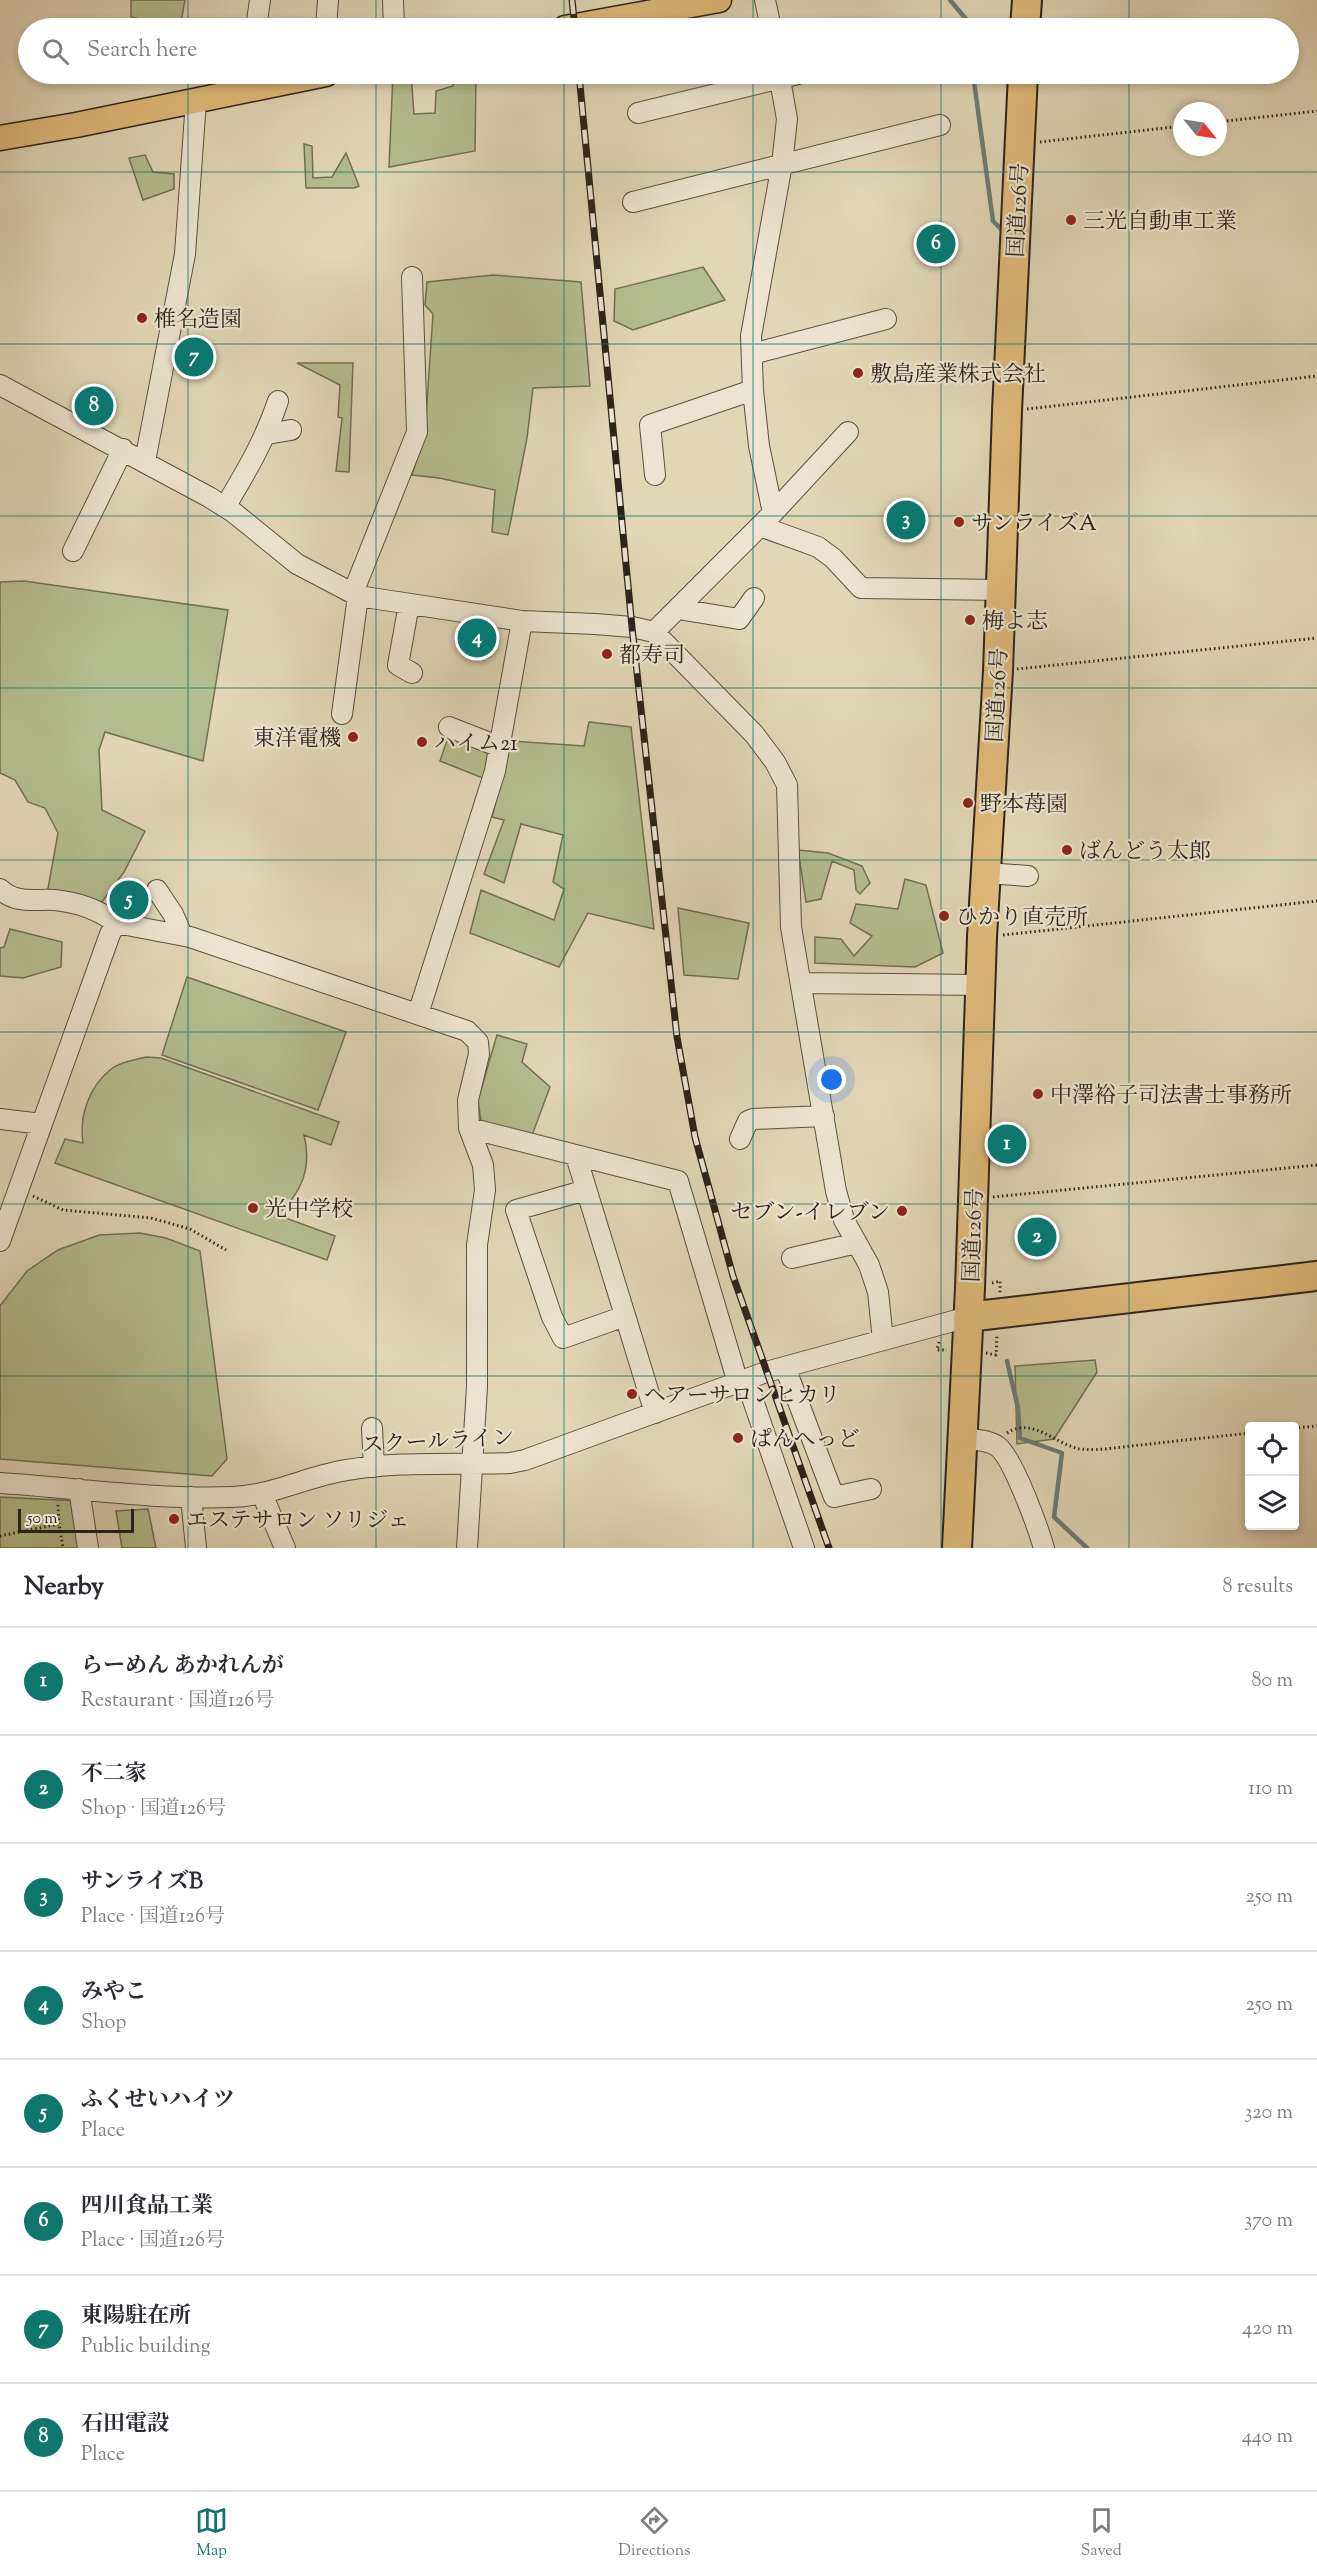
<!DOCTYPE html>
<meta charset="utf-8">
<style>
body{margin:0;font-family:"Sorts Mill Goudy","Noto Serif JP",serif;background:#f7f7f7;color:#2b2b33}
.controls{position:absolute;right:18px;bottom:18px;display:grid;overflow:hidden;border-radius:6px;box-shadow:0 3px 9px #0003}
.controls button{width:54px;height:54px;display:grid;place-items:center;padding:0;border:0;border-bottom:2px solid #e1e1e2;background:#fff;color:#2b2b33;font:30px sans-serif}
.compass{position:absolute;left:1173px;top:102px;width:54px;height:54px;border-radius:50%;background:#fff;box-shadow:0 3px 9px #0003;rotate:120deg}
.scale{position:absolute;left:18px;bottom:15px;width:116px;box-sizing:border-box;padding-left:6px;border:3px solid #2c231b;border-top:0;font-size:16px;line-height:21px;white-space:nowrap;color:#2c231b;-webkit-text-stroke:4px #ece4d0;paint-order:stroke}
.you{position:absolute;left:832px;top:1080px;width:21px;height:21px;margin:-15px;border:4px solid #fff;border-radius:50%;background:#1a73e8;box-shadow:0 0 0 9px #1a73e833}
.badge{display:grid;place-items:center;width:39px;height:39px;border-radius:50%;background:#0f766e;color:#fff;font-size:20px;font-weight:700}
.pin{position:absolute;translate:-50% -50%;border:3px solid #fff;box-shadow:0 2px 6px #0006}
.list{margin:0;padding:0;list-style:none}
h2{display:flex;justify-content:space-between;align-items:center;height:78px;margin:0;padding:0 24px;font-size:26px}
h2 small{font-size:20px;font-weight:400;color:#7c7c81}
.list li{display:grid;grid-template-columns:39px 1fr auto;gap:18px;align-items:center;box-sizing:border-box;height:108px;padding:0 24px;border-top:2px solid #e1e1e2}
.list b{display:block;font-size:22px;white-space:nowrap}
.list p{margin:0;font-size:20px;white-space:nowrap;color:#7c7c81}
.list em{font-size:20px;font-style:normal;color:#7c7c81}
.icon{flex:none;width:33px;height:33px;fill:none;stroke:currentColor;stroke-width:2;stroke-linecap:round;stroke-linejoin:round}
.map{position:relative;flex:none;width:1317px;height:1548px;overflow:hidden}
.search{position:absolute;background:#fff;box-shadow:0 3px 9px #0003;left:18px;right:18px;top:18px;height:66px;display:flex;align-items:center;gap:15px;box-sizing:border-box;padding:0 21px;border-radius:33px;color:#7c7c81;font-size:22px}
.sheet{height:942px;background:#fff}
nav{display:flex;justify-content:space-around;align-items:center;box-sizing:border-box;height:84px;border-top:2px solid #e1e1e2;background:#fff;font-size:16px;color:#7c7c81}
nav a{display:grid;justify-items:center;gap:3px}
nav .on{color:#0f766e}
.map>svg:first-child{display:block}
.green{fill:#b4bd8d;stroke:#707054;stroke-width:1.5}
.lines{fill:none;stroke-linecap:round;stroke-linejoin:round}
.stream{stroke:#6d7c79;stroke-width:4.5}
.minor-casing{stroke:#595042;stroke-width:22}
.major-casing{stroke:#2c231b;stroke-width:27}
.highway-casing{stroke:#2c231b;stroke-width:32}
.path{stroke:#2c231b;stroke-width:3;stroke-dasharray:1.5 3;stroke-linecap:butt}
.minor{stroke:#ece4d0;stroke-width:20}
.major{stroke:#e0bb7b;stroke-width:24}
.highway{stroke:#e0bb7b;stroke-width:28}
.rail-casing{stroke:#2c231b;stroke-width:7}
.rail{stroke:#ece4d0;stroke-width:4.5;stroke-dasharray:14;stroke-linecap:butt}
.grid{fill:none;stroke:#0f766e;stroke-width:1.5;stroke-opacity:0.55}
.poi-dot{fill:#8f2418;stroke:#ece4d0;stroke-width:2}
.labels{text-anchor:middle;stroke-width:4.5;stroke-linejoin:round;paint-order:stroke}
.street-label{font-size:22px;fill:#2c231b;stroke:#ece4d0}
.poi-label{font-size:22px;fill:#2c231b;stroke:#ece4d0;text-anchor:start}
</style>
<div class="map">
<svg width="1317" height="1548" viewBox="0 0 1317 1548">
<rect width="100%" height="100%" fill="#e1d6b6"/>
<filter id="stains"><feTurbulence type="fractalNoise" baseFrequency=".00333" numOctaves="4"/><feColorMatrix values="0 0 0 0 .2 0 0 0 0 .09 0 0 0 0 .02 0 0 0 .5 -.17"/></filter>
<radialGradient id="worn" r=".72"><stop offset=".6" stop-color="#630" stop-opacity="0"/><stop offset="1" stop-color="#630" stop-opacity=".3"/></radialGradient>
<path class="green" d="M131 0H185L180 28 131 17Z
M393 74H411L414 114 435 113 436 91 453 86 454 74H476L475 151 389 167Z
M304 144 312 146 313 178 332 177 346 153 359 186 354 188H306Z
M145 155 153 172 174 174V189L143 200 129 158Z
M703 267 725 300 633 330 614 321 615 289Z
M493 275 581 282 590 386 533 388 527 438 508 535 492 532 495 490 439 478 412 475 425 432 433 314 425 305 427 282Z
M297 363H353L349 472 336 471 342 418 338 417 340 385Z
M24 581 228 610 203 761 105 732 99 750 102 810 145 831 124 872 101 903 47 894 58 833 45 808 28 802 15 780 0 773V582Z
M589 722 631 727 654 929 588 913 559 967 470 933 481 890 554 920 564 889 553 882 563 835 521 824 504 883 484 874 504 820 492 817 511 741 584 746Z
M449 735 490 750 485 779 440 761Z
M798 850 828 853 862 866 870 883 860 894 856 890 854 870 832 861 821 899 806 902Z
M905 879 926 885 943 953 915 967 815 963V937L841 939 854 956 872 936 850 923 856 904 898 909Z
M678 908 749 923 738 979 684 975Z
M10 929 62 942 61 967 23 978 0 976V948L4 947Z
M187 977 346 1032 318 1110 162 1055Z
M497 1035 527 1044 522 1062 550 1087 531 1138 482 1128 478 1100Z
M146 1057 161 1058 339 1122 331 1145 304 1135C312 1168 302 1193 277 1215L335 1236 327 1260 55 1163 65 1139 83 1143C79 1116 89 1087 110 1070 120 1062 134 1060 146 1057Z
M140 1233 166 1238 200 1251 227 1459 212 1476 0 1459V1306L27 1271 58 1250 99 1235Z
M1095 1360 1097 1372 1054 1439 1017 1444 1015 1366Z
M0 1497 78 1501 85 1548H0Z
M148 1509 156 1548H122L116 1511Z"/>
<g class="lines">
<path class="stream" d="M950 0 966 19 968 28
M973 74 993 221 1005 233
M1007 1361 1018 1408 1020 1438 1062 1453 1054 1517 1087 1548"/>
<defs>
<path id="minor" d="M393 0 394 28
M765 0 771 28
M256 28 260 0
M326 28 328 0
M638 113 798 74
M633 202 940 125
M752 354 886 319
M0 385 209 497 233 512 297 564 358 596 522 621 595 624 632 627 654 632 754 734 775 762 787 785 791 927 836 1191 844 1220 869 1265 878 1292 883 1340
M267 434 291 430
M145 461 185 254 196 101
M655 475 650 425 753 390
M225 507C246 472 265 440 278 401
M773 513 759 446 753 390 751 336 782 164 787 119 779 74
M760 526 818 547 833 558 861 588 1001 590
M73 551 123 449
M353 593 417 432 412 277
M409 604 398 665 412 673
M678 609 739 619 754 598
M654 632 773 513 848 432
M342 714 358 596
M449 727 500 747
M986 873 1028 876
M0 889C16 904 34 899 54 900 76 902 99 910 116 923L190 937 467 1031 478 1042 479 1054 468 1100 469 1128 483 1165 485 1190 477 1245V1387L467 1548
M157 890 173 914 182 935
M801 983 981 985
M418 1014 495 771 522 621
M0 1119 42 1124
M469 1128 678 1181 738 1383
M740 1139 748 1121 753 1119 824 1116
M576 1156 655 1413
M586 1190 516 1210 552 1317 563 1338 625 1316
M0 1241 110 934 116 923
M792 1258 857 1243
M785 1367 834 1497 871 1489
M746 1380 804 1548
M372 1428 374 1467
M961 1438C972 1440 987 1439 997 1446 1013 1457 1038 1528 1044 1548
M0 1483C77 1488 155 1500 232 1497 272 1496 307 1476 347 1470 400 1461 456 1465 510 1463L525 1460 766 1372 968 1317
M79 1489 88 1548
M262 1494 285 1548
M191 1497 196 1548"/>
<path id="major" d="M565 28 719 0
M0 138 76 125 326 74"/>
<path id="highway" d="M1025 28 1027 0
M968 1317 1317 1276
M957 1548 970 1288 982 937 998 671 1007 411 1023 74"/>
</defs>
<use href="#minor" class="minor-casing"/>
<use href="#major" class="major-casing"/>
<use href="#highway" class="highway-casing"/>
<path class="path" d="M1218 122 1317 111
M1040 142 1182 126
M1027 409 1317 376
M1017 669 1317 638
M1003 935 1317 901
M33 1196 63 1210 151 1218 190 1229 226 1250
M993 1197 1317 1165
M992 1283 1000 1281V1293
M939 1342 937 1350H947
M986 1353 996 1355 997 1335
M1294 1428 1317 1426
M1007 1433C1032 1416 1056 1445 1080 1449 1099 1451 1120 1447 1140 1445 1176 1441 1213 1437 1250 1433
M58 1505 59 1524
M0 1536 59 1524 63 1548"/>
<use href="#minor" class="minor"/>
<use href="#major" class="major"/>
<use href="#highway" class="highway"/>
<defs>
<path id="rail" d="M572 0 575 28
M579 74 632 627 677 1037 695 1137 733 1276 829 1548"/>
</defs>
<use href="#rail" class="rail-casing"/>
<use href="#rail" class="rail"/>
</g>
<path class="grid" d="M188 0V28M376 0V28M564 0V28M753 0V28M941 0V28M1129 0V28M188 74V1548M376 74V1548M564 74V1548M753 74V1548M941 74V1548M1129 74V1548M0 172H1317M0 344H1317M0 516H1317M0 688H1317M0 860H1317M0 1032H1317M0 1204H1317M0 1376H1317"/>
<g class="poi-dot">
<circle cx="1071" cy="220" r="6"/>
<circle cx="142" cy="318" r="6"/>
<circle cx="858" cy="373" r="6"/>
<circle cx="959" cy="522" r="6"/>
<circle cx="970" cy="620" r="6"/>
<circle cx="607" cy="654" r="6"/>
<circle cx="353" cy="737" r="6"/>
<circle cx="422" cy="742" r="6"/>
<circle cx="968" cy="803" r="6"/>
<circle cx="1067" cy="850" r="6"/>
<circle cx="944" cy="916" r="6"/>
<circle cx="1038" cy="1094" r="6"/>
<circle cx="253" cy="1208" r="6"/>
<circle cx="902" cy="1211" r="6"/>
<circle cx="632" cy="1394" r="6"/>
<circle cx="738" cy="1438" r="6"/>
<circle cx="174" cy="1519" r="6"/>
</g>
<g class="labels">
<g class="street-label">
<text transform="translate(1017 210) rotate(-87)" y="8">国道126号</text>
<text transform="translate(996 695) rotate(-87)" y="8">国道126号</text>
<text transform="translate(972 1235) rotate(-88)" y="8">国道126号</text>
<text transform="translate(438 1440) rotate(-3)" y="8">スクールライン</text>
</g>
<g class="poi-label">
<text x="1083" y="228">三光自動車工業</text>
<text x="154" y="326">椎名造園</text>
<text x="870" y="381">敷島産業株式会社</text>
<text x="971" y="530">サンライズA</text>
<text x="982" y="628">梅よ志</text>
<text x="619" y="662">都寿司</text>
<text x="341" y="745" text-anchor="end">東洋電機</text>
<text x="434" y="750">ハイム21</text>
<text x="980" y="811">野本苺園</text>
<text x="1079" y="858">ばんどう太郎</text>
<text x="956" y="924">ひかり直売所</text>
<text x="1050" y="1102">中澤裕子司法書士事務所</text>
<text x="265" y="1216">光中学校</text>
<text x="890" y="1219" text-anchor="end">セブン-イレブン</text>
<text x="644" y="1402">ヘアーサロンヒカリ</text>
<text x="750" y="1446">ぱんへっど</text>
<text x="186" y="1527">エステサロン ソリジェ</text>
</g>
</g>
<rect width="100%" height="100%" filter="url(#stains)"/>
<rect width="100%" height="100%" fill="url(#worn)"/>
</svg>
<div class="controls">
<button><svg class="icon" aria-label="locate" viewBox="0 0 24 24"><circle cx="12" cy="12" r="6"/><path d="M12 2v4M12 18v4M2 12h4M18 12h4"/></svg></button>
<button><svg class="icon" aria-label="layers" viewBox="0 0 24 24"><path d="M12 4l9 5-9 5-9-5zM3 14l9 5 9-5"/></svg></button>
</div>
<svg class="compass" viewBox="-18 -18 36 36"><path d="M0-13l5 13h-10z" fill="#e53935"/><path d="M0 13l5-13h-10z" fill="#7c7c81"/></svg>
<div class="scale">50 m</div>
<div class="you"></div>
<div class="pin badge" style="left:1007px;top:1144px">1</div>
<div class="pin badge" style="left:1037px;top:1237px">2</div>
<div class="pin badge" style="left:906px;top:520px">3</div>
<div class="pin badge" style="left:477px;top:638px">4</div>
<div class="pin badge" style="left:129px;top:900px">5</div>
<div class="pin badge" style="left:936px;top:244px">6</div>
<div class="pin badge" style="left:194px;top:357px">7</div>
<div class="pin badge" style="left:94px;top:406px">8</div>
<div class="search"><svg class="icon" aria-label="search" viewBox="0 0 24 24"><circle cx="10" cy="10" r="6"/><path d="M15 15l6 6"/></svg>Search here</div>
</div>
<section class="sheet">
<h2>Nearby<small>8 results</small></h2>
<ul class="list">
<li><span class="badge">1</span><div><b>らーめん あかれんが</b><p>Restaurant · 国道126号</p></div><em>80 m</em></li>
<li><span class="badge">2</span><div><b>不二家</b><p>Shop · 国道126号</p></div><em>110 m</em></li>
<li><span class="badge">3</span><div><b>サンライズB</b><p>Place · 国道126号</p></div><em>250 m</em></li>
<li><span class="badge">4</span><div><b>みやこ</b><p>Shop</p></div><em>250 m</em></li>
<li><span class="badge">5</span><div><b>ふくせいハイツ</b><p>Place</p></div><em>320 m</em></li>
<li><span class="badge">6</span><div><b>四川食品工業</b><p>Place · 国道126号</p></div><em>370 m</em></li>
<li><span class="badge">7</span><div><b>東陽駐在所</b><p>Public building</p></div><em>420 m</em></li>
<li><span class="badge">8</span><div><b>石田電設</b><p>Place</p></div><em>440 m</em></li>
</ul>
</section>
<nav>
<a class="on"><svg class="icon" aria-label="map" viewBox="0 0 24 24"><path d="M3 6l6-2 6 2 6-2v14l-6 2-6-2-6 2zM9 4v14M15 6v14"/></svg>Map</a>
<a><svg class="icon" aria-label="directions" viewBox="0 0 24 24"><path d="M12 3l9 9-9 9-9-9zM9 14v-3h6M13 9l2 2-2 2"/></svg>Directions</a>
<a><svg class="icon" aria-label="saved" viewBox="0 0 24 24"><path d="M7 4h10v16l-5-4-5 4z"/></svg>Saved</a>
</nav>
